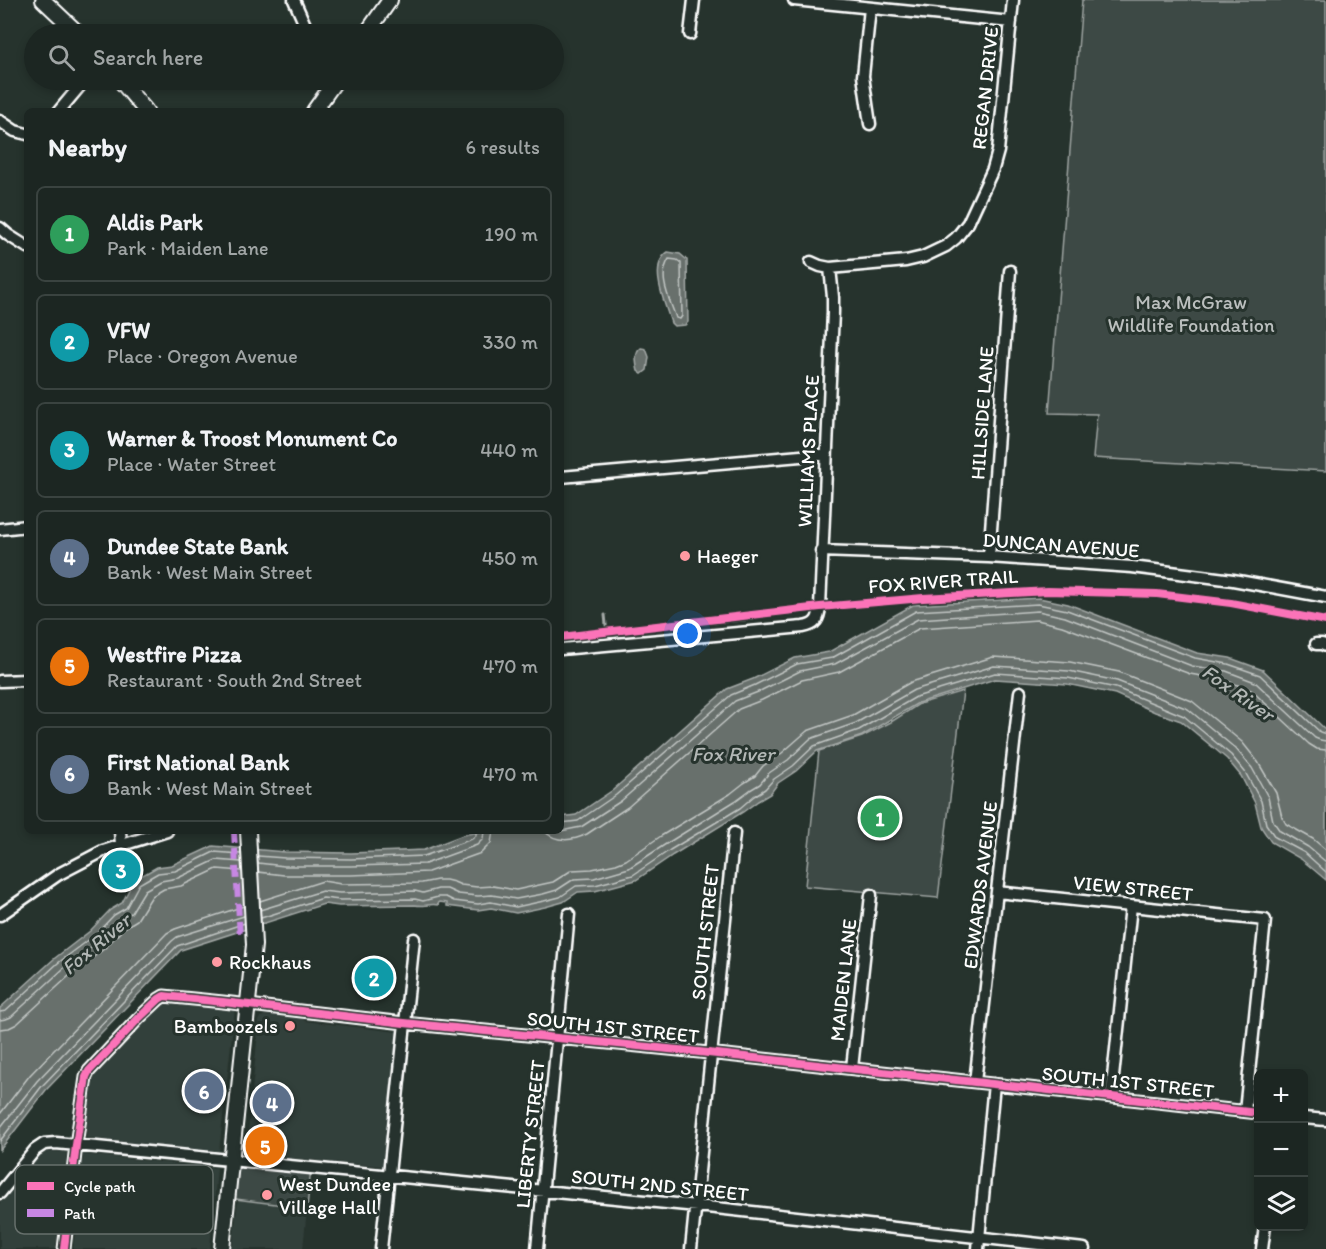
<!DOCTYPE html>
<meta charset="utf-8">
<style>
body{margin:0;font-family:Itim,sans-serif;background:#252e2a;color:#f1f3f6}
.controls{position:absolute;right:18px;bottom:18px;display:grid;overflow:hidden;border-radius:9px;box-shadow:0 3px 9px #0003}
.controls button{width:54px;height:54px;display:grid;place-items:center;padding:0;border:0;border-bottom:2px solid #3a4340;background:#1c2622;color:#f1f3f6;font:30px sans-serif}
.you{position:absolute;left:688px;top:634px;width:21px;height:21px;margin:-15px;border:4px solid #fff;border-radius:50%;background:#1a73e8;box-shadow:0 0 0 9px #1a73e833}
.badge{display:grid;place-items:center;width:39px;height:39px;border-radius:50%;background:#1a73e8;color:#fff;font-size:20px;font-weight:700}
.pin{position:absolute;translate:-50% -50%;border:3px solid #fff;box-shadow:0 2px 6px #0006}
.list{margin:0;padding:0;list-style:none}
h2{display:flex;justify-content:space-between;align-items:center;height:78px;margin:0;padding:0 24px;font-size:26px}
h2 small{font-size:20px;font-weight:400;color:#a0a5a5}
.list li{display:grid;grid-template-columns:39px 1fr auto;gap:18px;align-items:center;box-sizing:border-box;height:96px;margin:0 12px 12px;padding:0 12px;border:2px solid #3a4340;border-radius:9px}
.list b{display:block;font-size:22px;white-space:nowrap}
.list p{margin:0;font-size:20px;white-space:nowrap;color:#a0a5a5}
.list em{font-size:20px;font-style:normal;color:#a0a5a5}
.icon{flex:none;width:33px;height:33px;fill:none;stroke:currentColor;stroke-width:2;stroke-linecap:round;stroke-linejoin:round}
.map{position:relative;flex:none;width:1326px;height:1249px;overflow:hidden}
.search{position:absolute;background:#1c2622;box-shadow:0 3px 9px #0003;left:24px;top:24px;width:540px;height:66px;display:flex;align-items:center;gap:15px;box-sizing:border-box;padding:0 21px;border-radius:33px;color:#a0a5a5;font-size:22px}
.panel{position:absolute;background:#1c2622;box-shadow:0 3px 9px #0003;left:24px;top:108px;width:540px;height:726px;border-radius:9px}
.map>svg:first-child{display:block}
.built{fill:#333f3a}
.green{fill:#3e4944;stroke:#9ea4a2;stroke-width:1.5}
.water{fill:#67706c;stroke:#a4a9a7;stroke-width:1.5}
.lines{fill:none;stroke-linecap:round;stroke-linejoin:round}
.shore{stroke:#c2c6c4;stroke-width:1.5}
.stream{stroke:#a4a9a7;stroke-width:3}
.minor-casing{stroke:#fff;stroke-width:15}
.major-casing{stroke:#fff;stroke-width:18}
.minor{stroke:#26332d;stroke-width:10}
.major{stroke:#26332d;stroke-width:14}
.quiet{stroke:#c787e3;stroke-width:6;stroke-dasharray:12 6;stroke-linecap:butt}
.cycleway-casing{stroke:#26332d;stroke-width:11}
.cycleway{stroke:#fb73b8;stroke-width:8}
.poi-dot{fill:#ff9aa2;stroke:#26332d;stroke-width:2}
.labels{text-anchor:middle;stroke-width:6;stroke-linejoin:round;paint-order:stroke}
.street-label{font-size:20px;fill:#fff;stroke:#26332d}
.park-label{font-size:20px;fill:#bbbfbe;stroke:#26332d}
.poi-label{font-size:20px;fill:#fff;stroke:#26332d;text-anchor:start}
.water-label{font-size:21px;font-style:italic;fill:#b3b8b6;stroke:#26332d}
.key{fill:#26332d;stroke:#67706c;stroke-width:1.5}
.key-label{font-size:16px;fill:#fff}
</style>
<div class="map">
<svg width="1326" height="1249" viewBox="0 0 1326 1249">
<rect width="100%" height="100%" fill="#26332d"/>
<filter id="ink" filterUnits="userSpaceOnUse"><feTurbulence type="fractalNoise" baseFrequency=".0167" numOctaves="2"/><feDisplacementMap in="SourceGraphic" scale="12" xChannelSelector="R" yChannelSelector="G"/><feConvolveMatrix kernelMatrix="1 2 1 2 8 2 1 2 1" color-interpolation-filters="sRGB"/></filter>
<g filter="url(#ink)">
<path class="built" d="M164 999 235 1008 219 1152 86 1138 92 1073Z
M265 1015 302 1018 305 1021 398 1032 384 1163 381 1166 249 1156 246 1153 259 1021 261 1017Z
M52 1151 67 1152 56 1249H0V1202L35 1159 40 1154Z
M83 1154 217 1168 210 1249H73Z
M238 1199 307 1209 303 1249H232Z"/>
<path class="green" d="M1082 0H1326V471L1093 458 1097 414 1049 413Z
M963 691 938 898 805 886 819 751 862 737 891 722 919 704Z
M232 1161 311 1168 307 1208 228 1198Z"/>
<path class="water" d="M668 252 680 254 687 260 688 322 685 325 674 326 671 323C666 306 647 265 668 252Z
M641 348 646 349 649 357 647 370 642 374 638 371C636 363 634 353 641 348Z
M1039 598 1068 604 1197 653 1230 658 1263 670 1326 730V880L1301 859 1271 842 1261 827 1255 803 1241 776 1227 759 1181 721 1155 712 1115 694 1067 684 995 679 918 703 862 736 817 751 796 771 778 783 770 794 758 801 743 812 673 855 636 880 595 891 578 892 563 902 545 907 516 913 491 908 478 910 447 906V903L439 902 438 905C430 903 425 907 415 905L339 906 324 904 181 950 46 1090 0 1150V1008L55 958 90 931 110 910 122 903 134 880 157 867 172 865 213 846 285 852 351 853 424 850 463 835 485 831H561V817L576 815 613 790 727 689 753 679 795 658 829 652 913 605Z"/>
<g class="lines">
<path class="shore" d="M669 259 677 260 681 263 682 316 680 319 676 318C670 300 657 277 669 259Z
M561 823 578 821 616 795 731 695 755 685 797 664 832 658 916 611 1038 604 1067 610 1195 658 1228 664 1260 675 1320 732 1326 734
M544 831C556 843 573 841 587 834L628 807 739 709 762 700 802 680 839 672 920 628 1037 620 1062 626 1190 674 1224 680 1251 690 1309 744 1317 749 1326 750
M561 831 581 827 621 801 735 701 758 692 800 671 835 664 918 619 1038 611 1065 617 1192 666 1226 671 1255 682 1315 738 1320 740 1326 741
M258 856 285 858 351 859 424 856 472 839 476 836V831
M258 863 284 866H351L425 864 477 845 483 839 484 831
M258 872 284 875H351L428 872 481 853 491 843 493 831
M260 901 323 881 341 884 422 883 437 880H446L454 882 461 885 477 887 493 886 516 890 553 882 572 870 592 869 616 864 626 860 661 836 730 794 744 783 755 776 763 766 782 753 807 731 853 715 911 682 993 657 1070 662 1119 672 1192 701 1242 742 1258 762 1276 793 1282 817 1286 824 1313 839 1326 850
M260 910 322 891 340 893 415 891 423 893 438 889H447L458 894 478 896 492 895 516 899 543 894 557 890 574 879 594 878 629 868 666 844 735 801 750 790 760 784 769 773 788 760 810 739 856 723 914 690 994 666 1069 671 1117 681 1188 709 1236 749 1252 768 1268 797 1273 821 1280 831 1308 847 1326 862
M261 918 323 898 340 900 415 899 423 901 438 897H446L454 901 478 904 491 902 516 907 544 901 560 897 576 886 595 885 633 875 670 850 740 808 754 796 765 789 774 779 793 766 814 746 859 730 916 697 995 673 1068 678 1116 688 1184 716 1231 755 1245 772 1261 801 1266 824 1275 837 1305 853 1326 872
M0 1012 6 1011 58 963 94 936 114 915 126 908 139 884 158 873 175 871 214 852 241 854
M0 1020 6 1019 11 1017 63 969 98 942 119 921 131 913 145 890 161 881 178 878 216 860 241 862
M0 1029 9 1028 17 1024 69 976 104 949 124 928 137 920 152 896 164 889 181 886 217 869 242 871
M0 1114 30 1075 167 933 175 929 244 906
M0 1128 37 1081 172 941 177 937 244 916
M0 1141 42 1086 177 946 245 923"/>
<path class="stream" d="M605 615 607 634 753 619"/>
<defs>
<path id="minor" d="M294 0 309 34
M794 0 1011 22
M870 8 863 76 870 124
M690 34 694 0
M59 111 85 80
M0 121 15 131 27 134
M0 228 8 235 27 247
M811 262 820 266 830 268 906 261 923 257 946 246 956 238 968 223 993 169 998 151 1013 0
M561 477 812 455H826
M0 529 27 526
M821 551 989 557 1132 567 1233 580 1326 597
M989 557 1010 271
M1316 644H1322L1326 646
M561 649 803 627C816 625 819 619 820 607L833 312V297L830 268
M0 681 27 680
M120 831 121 844
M997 892 1265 920 1245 1111
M0 915 59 874 103 851 167 831
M852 1068 871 895
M975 1082 1020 692
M1111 1096 1131 906
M1304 1118 1326 1120
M0 1193 35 1150 44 1144 56 1143 707 1207 1084 1249
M64 1249 76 1145 86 1077 89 1071 138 1019 159 999 164 996 223 1002 404 1023 699 1052 1258 1113
M381 1249 414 939
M537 1249 569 914
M691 1249 734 833
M978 1249 994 1084
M1262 1249 1265 1226"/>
<path id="major" d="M43 0 79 34
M366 34 390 0
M120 80 146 111
M314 111 336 80
M222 1249 254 945 248 831"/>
</defs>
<use href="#minor" class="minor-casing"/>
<use href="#major" class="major-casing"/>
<use href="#minor" class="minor"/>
<use href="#major" class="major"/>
<path class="quiet" d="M234 831 240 938"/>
<defs>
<path id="cycleway" d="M561 637 820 607 923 598 1048 591 1157 594 1231 603 1326 621
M64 1249 76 1145 86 1077 89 1071 138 1019 159 999 164 996 223 1002 404 1023 699 1052 1258 1113"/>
</defs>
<use href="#cycleway" class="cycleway-casing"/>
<use href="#cycleway" class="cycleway"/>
</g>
</g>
<g class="poi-dot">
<circle cx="685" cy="556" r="6"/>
<circle cx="217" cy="962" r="6"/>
<circle cx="290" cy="1026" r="6"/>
<circle cx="267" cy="1195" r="6"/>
</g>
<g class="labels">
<g class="street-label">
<text transform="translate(985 88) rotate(-84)" y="7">REGAN DRIVE</text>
<text transform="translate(982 413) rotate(-86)" y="7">HILLSIDE LANE</text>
<text transform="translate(808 451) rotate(-87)" y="7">WILLIAMS PLACE</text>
<text transform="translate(1061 545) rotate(4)" y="7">DUNCAN AVENUE</text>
<text transform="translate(943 581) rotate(-4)" y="7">FOX RIVER TRAIL</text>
<text transform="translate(980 885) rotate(-83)" y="7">EDWARDS AVENUE</text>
<text transform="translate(1133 888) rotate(6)" y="7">VIEW STREET</text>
<text transform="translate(705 932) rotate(-84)" y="7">SOUTH STREET</text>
<text transform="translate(843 980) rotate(-84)" y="7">MAIDEN LANE</text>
<text transform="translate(613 1027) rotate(6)" y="7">SOUTH 1ST STREET</text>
<text transform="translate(1128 1082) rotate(6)" y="7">SOUTH 1ST STREET</text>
<text transform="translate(530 1134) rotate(-84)" y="7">LIBERTY STREET</text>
<text transform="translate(660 1185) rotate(6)" y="7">SOUTH 2ND STREET</text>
</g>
<g class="park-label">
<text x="1191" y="309">Max McGraw<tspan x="1191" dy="23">Wildlife Foundation</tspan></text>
</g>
<g class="poi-label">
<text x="697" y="563">Haeger</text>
<text x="229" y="969">Rockhaus</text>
<text x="278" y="1033" text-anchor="end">Bamboozels</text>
<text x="279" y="1191">West Dundee<tspan x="279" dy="23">Village Hall</tspan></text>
</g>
<g class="water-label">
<text transform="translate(1238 693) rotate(35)" y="7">Fox River</text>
<text x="733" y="761">Fox River</text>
<text transform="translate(96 944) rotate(-40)" y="7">Fox River</text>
</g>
</g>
<rect x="15" y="1165" width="198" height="69" rx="9" class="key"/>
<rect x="27" y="1182" width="27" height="8" fill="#fb73b8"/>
<rect x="27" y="1209" width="27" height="8" fill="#c787e3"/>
<g class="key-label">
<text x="64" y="1192">Cycle path</text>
<text x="64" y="1219">Path</text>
</g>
</svg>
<div class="controls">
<button>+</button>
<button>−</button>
<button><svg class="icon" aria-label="layers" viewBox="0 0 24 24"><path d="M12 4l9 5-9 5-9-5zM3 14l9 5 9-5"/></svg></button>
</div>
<div class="you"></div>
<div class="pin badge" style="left:880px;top:818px;background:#2e9e5b">1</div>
<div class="pin badge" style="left:374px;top:978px;background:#0f9aa8">2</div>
<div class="pin badge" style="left:121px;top:870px;background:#0f9aa8">3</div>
<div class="pin badge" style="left:272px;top:1103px;background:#5c6f8a">4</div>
<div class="pin badge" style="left:265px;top:1146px;background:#e8710a">5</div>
<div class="pin badge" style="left:204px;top:1091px;background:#5c6f8a">6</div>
<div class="search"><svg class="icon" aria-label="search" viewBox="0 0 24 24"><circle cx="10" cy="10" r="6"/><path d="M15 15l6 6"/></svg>Search here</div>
<section class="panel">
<h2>Nearby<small>6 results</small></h2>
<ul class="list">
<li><span class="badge" style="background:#2e9e5b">1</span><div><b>Aldis Park</b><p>Park · Maiden Lane</p></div><em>190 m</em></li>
<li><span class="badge" style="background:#0f9aa8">2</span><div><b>VFW</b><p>Place · Oregon Avenue</p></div><em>330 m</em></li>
<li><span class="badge" style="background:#0f9aa8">3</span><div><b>Warner &amp; Troost Monument Co</b><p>Place · Water Street</p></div><em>440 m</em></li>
<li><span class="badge" style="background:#5c6f8a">4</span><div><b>Dundee State Bank</b><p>Bank · West Main Street</p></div><em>450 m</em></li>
<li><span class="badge" style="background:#e8710a">5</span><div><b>Westfire Pizza</b><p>Restaurant · South 2nd Street</p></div><em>470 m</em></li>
<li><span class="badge" style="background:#5c6f8a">6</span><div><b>First National Bank</b><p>Bank · West Main Street</p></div><em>470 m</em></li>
</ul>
</section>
</div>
